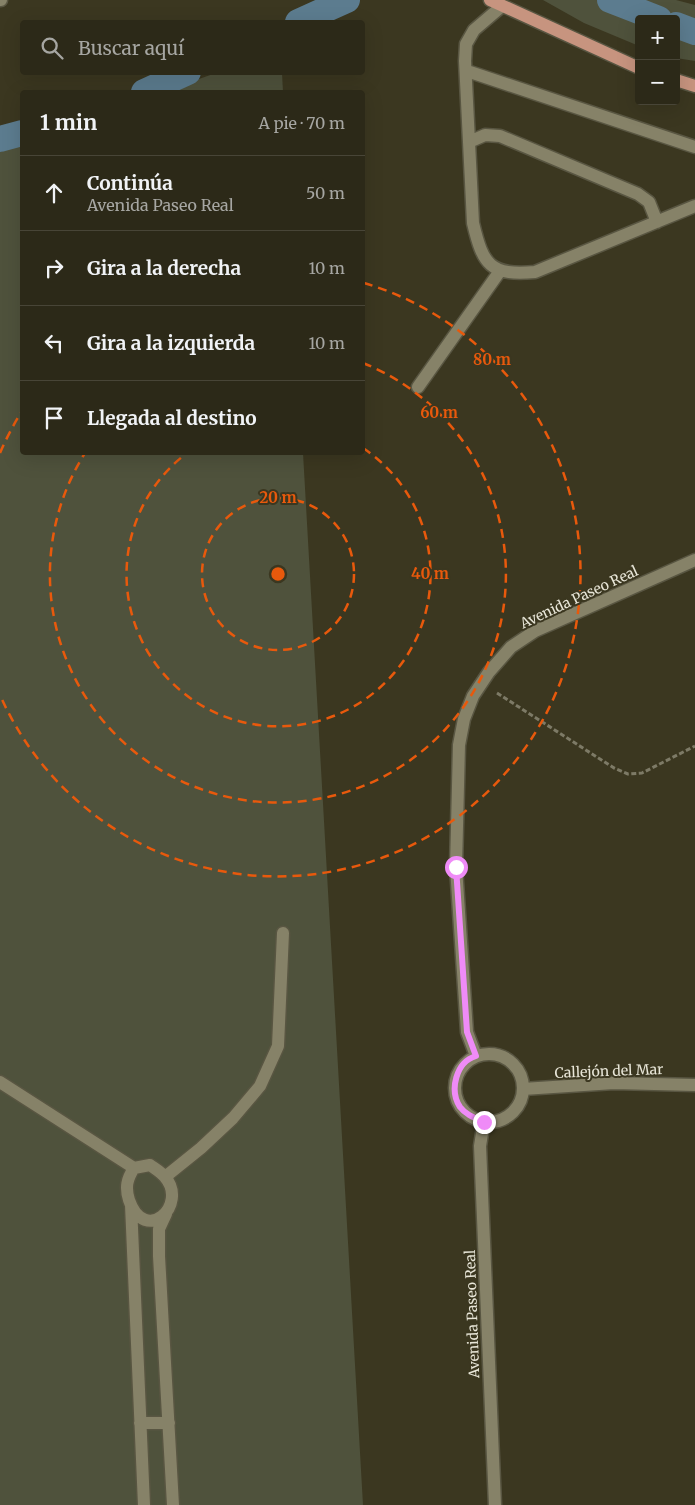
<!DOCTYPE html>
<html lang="es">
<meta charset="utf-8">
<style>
body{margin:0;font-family:Merriweather,serif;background:#343121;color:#f1f3f6}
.controls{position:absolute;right:15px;top:15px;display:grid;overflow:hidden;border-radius:5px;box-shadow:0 5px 20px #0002}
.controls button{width:45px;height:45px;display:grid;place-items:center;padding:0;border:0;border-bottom:1px solid #484537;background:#2c2918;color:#f1f3f6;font:25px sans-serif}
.stop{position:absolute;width:15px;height:15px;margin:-11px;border:4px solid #ef8bf7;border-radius:50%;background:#fff}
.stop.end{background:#ef8bf7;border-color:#fff;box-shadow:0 1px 5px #0008}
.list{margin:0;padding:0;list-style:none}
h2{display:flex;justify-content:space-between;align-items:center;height:65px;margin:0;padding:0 20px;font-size:21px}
h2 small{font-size:16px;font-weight:400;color:#a6a6a2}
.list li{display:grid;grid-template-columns:32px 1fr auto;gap:15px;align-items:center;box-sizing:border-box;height:75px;padding:0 20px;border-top:1px solid #484537}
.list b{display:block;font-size:19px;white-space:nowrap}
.list p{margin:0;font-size:16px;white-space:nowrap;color:#a6a6a2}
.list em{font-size:16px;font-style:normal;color:#a6a6a2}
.icon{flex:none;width:28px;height:28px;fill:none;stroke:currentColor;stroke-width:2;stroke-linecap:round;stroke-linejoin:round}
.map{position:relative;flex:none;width:695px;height:1505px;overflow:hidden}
.search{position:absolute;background:#2c2918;box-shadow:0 5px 20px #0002;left:20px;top:20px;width:345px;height:55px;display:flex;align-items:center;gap:12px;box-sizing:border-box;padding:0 18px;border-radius:5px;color:#a6a6a2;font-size:19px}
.panel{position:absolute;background:#2c2918;box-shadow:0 5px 20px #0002;left:20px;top:90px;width:345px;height:365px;border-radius:5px}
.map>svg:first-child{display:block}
.green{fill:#4f523c}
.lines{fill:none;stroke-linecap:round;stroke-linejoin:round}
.canal{stroke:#5c7c8f;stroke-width:26}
.lane-casing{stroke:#595642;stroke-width:15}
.street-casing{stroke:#595642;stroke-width:15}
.primary-casing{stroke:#595642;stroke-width:15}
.path{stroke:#7d7a66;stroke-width:3;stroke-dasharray:5 2.5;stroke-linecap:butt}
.lane{stroke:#868268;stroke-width:12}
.street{stroke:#868268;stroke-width:12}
.primary{stroke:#c7947f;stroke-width:12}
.route{stroke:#ef8bf7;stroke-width:6}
.ring{fill:none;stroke:#e8590c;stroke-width:2.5;stroke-dasharray:9 6}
.labels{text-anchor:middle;stroke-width:4;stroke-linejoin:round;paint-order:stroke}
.street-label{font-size:14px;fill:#e8e6d8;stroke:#3b3720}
.centre{fill:#e8590c;stroke:#3b3720;stroke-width:2.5}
.ring-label{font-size:15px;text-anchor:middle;font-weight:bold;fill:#e8590c;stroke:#3b3720;stroke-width:4;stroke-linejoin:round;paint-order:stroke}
</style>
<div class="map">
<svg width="695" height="1505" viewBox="0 0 695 1505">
<rect width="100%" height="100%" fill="#3b3720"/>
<path class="green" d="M543 0H676L695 5V61L676 58V19H639V46L584 23Z
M216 73H282L283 92H162Z
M22 144V452L303 453 363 1505H0V152Z"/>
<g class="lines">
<path class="canal" d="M610 0 659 19
M298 22 347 0
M676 25 695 32
M144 92 188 72
M0 139 22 133"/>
<defs>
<path id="lane" d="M0 0H1
M502 6 474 30 466 44 465 61 473 223C483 265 490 276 535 272L695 206
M467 71 695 147
M469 142 485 135 500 136 638 194 649 202 657 222
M418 387 500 271"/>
<path id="street" d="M455 1088a34 34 0 1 1 68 0a34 34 0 1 1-68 0Z
M476 1056 467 1032 456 867 459 745 464 719 473 696 489 672 511 647 535 631 695 560
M0 1082 134 1168
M523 1089 614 1083 695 1085
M484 1121 480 1146 495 1505
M150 1165C154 1168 161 1172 165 1177 189 1205 145 1246 129 1200 125 1187 127 1179 134 1168Z
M165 1177 201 1148 233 1118 260 1086 278 1046 283 933
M131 1205 144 1505
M166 1214 159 1229V1256L173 1505
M140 1423H169"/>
<path id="primary" d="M490 0 639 68
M676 80 695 86"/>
</defs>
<use href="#lane" class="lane-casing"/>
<use href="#street" class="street-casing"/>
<use href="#primary" class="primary-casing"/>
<path class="path" d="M497 693 614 768 628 774 642 773 695 746"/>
<use href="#lane" class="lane"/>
<use href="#street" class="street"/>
<use href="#primary" class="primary"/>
</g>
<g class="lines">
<path class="route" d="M456 867 467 1032 476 1056C456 1062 449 1090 460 1107 466 1115 475 1118 484 1122"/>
</g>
<g class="ring">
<circle cx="278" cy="574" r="76"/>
<path d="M363 448A152 152 0 1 1 187 453"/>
<path d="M363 363A228 228 0 1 1 85 453"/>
<path d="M0 453A303 303 0 0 1 22 411M364 283A303 303 0 1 1 0 695"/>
</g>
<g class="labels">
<g class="street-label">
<text transform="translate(579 597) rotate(-25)" y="5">Avenida Paseo Real</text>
<text transform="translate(609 1071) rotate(-2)" y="5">Callejón del Mar</text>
<text transform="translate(472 1314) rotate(-92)" y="5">Avenida Paseo Real</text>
</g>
</g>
<circle cx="278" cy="574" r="8" class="centre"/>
<g class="ring-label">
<text x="492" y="365">80 m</text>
<text x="439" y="418">60 m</text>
<text x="278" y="503">20 m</text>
<text x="430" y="579">40 m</text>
</g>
</svg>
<div class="controls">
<button>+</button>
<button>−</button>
</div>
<div class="stop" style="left:456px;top:867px"></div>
<div class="stop end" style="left:484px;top:1122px"></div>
<div class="search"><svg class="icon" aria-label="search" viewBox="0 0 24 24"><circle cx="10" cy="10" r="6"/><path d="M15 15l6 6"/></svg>Buscar aquí</div>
<section class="panel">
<h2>1 min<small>A pie · 70 m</small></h2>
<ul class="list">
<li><svg class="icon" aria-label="ahead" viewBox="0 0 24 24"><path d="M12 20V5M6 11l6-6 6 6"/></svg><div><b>Continúa</b><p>Avenida Paseo Real</p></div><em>50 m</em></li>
<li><svg class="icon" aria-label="right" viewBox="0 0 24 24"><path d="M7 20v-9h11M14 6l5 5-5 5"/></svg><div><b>Gira a la derecha</b></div><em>10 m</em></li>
<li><svg class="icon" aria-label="left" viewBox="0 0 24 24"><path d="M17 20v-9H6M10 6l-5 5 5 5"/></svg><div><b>Gira a la izquierda</b></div><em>10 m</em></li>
<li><svg class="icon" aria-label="arrive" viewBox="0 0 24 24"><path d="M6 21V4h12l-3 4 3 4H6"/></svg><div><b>Llegada al destino</b></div></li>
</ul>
</section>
</div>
